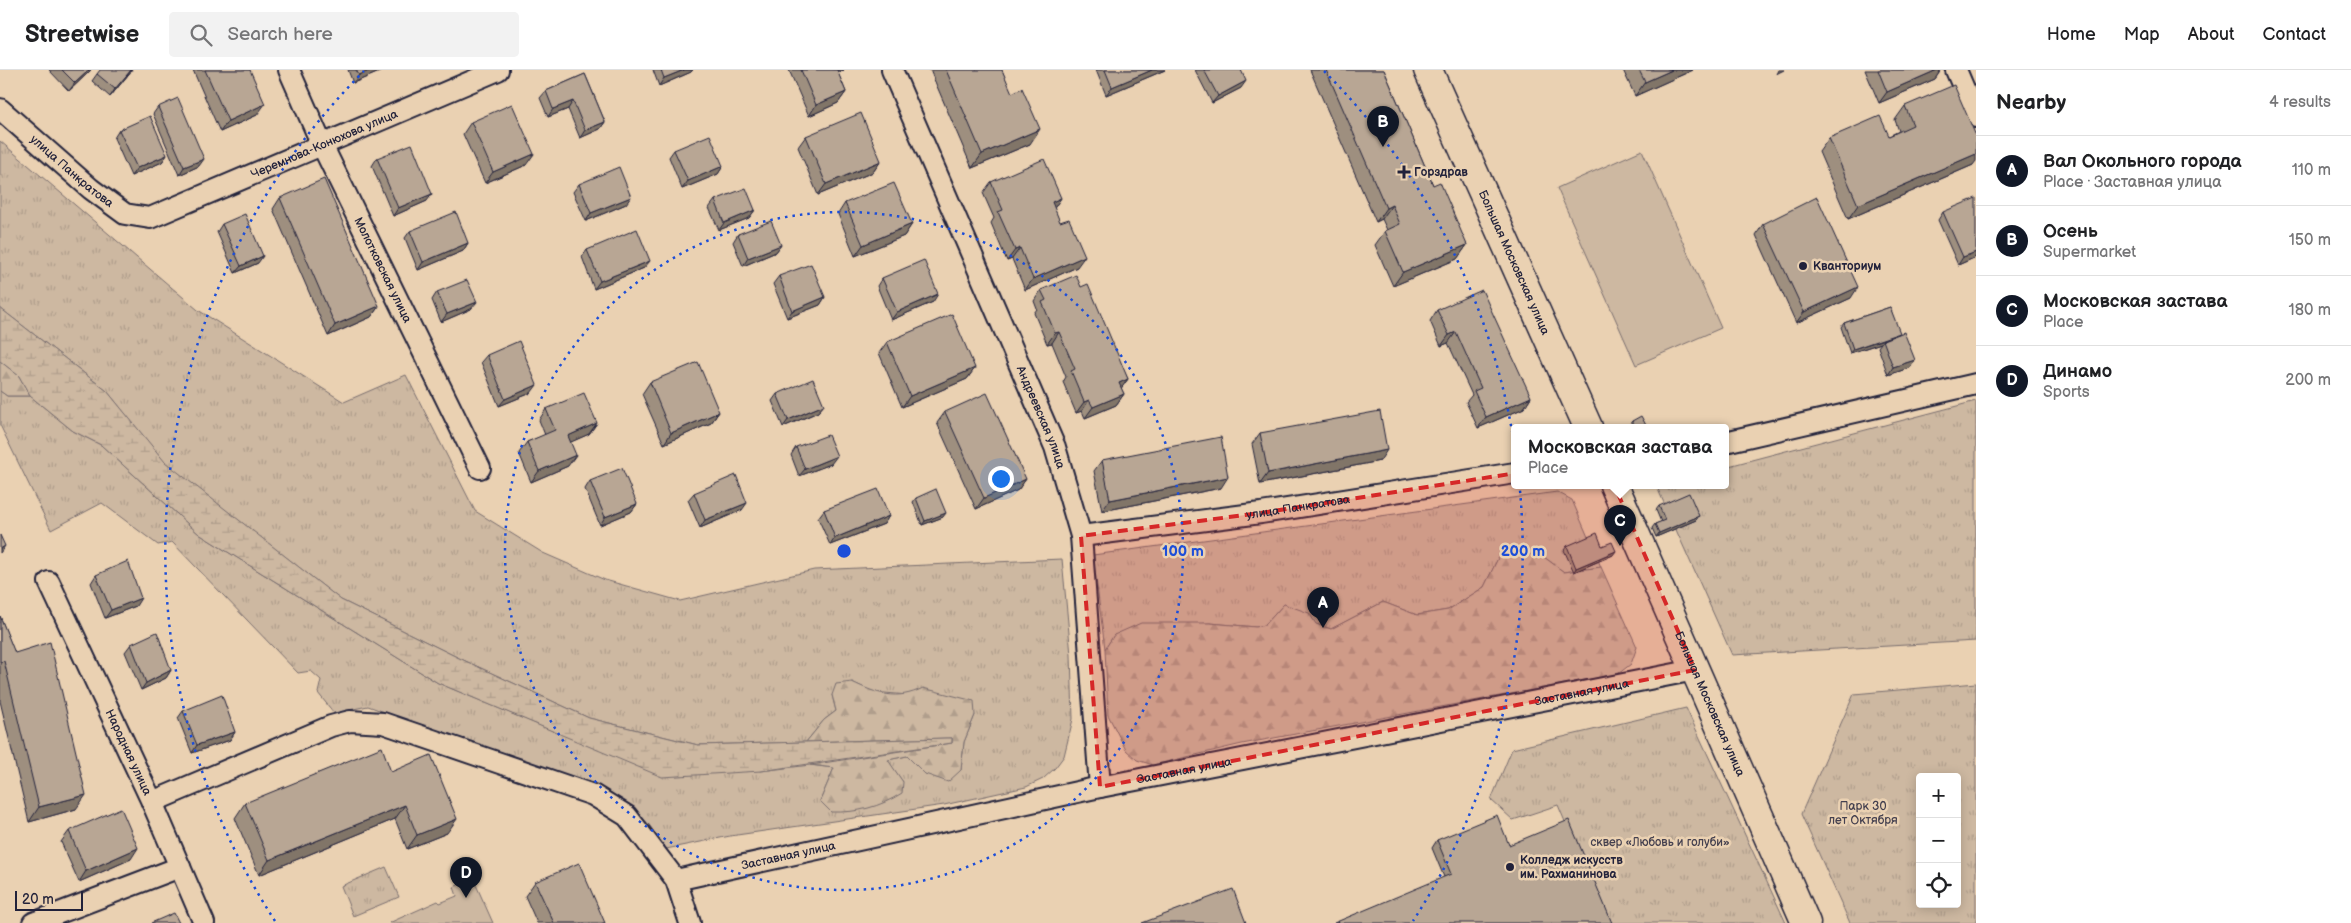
<!DOCTYPE html>
<meta charset="utf-8">
<style>
body{margin:0;font-family:"Balsamiq Sans",sans-serif;background:#f2f2f2;color:#202124}
.controls{position:absolute;right:15px;bottom:15px;display:grid;overflow:hidden;border-radius:5px;box-shadow:0 2px 12px #0003}
.controls button{width:45px;height:45px;display:grid;place-items:center;padding:0;border:0;border-bottom:1px solid #e0e0e0;background:#fff;color:#202124;font:25px sans-serif}
.scale{position:absolute;left:15px;bottom:12px;width:68px;box-sizing:border-box;padding-left:5px;border:2px solid #22223b;border-top:0;font-size:14px;line-height:18px;white-space:nowrap;color:#22223b;-webkit-text-stroke:4px #ead1b2;paint-order:stroke}
.you{position:absolute;left:1000px;top:408px;width:18px;height:18px;margin:-12px;border:4px solid #fff;border-radius:50%;background:#1a73e8;box-shadow:0 0 0 8px #1a73e833}
.badge{display:grid;place-items:center;width:32px;height:32px;border-radius:50%;background:#111827;color:#fff;font-size:16px;font-weight:700}
.pin{position:absolute;translate:-50% -41px;filter:drop-shadow(0 1px 2px #0008)}
.pin::after{content:'';position:absolute;top:26px;width:18px;height:15px;background:inherit;clip-path:polygon(0 0,100% 0,50% 100%)}
.popup{position:absolute;left:1511px;top:354px;width:218px;height:65px;box-sizing:border-box;display:grid;place-content:center;border-radius:5px;background:#fff;filter:drop-shadow(0 1px 4px #0005);font-size:16px;white-space:nowrap;color:#757577}
.popup b{font-size:19px;color:#202124}
.popup::after{content:'';position:absolute;left:50%;top:100%;margin-left:-10px;border:10px solid transparent;border-top-color:#fff}
.list{margin:0;padding:0;list-style:none}
h2{display:flex;justify-content:space-between;align-items:center;height:65px;margin:0;padding:0 20px;font-size:21px}
h2 small{font-size:16px;font-weight:400;color:#757577}
.list li{display:grid;grid-template-columns:32px 1fr auto;gap:15px;align-items:center;box-sizing:border-box;height:70px;padding:0 20px;border-top:1px solid #e0e0e0}
.list b{display:block;font-size:19px;white-space:nowrap}
.list p{margin:0;font-size:16px;white-space:nowrap;color:#757577}
.list em{font-size:16px;font-style:normal;color:#757577}
.icon{flex:none;width:28px;height:28px;fill:none;stroke:currentColor;stroke-width:2;stroke-linecap:round;stroke-linejoin:round}
.map{position:relative;flex:none;width:1976px;height:853px;overflow:hidden}
header{display:flex;align-items:center;gap:30px;box-sizing:border-box;height:70px;padding:0 25px;background:#fff;border-bottom:1px solid #e0e0e0}
header strong{font-size:24px}
nav{display:flex;gap:28px;margin-inline-start:auto;font-size:18px}
.search{width:350px;height:45px;background:#f2f2f2;display:flex;align-items:center;gap:12px;box-sizing:border-box;padding:0 18px;border-radius:5px;color:#757577;font-size:19px}
main{display:flex}
aside{flex:1;background:#fff}
.map>svg:first-child{display:block}
.grass{fill:url(#grass-tufts);stroke:#786d6e;fill-rule:evenodd}
.forest{fill:url(#forest-firs);stroke:#786d6e}
.wetland{fill:url(#wetland-marsh);stroke:#786d6e}
.pitch{fill:#cdb8a1;stroke:#786d6e}
.lines{fill:none;stroke-linecap:round;stroke-linejoin:round}
.minor-casing{stroke:#22223b;stroke-width:24}
.secondary-casing{stroke:#22223b;stroke-width:31}
.minor{stroke:#ead1b2;stroke-width:20}
.secondary{stroke:#ead1b2;stroke-width:28}
.wall{fill:#9e8f7f;stroke:#22223b}
.shaded-wall{fill:#817468;stroke:#22223b}
.building{fill:#b8a694;stroke:#22223b}
.marked{fill:#d62828;fill-opacity:0.2;stroke:#d62828;stroke-width:4;stroke-dasharray:10 6;stroke-linejoin:round}
.ring{fill:none;stroke:#1d4ed8;stroke-width:2.5;stroke-dasharray:2.5 5}
.poi-dot{fill:#22223b;stroke:#ead1b2;stroke-width:2}
.labels{text-anchor:middle;stroke-width:5;stroke-linejoin:round;paint-order:stroke}
.street-label{font-size:12px;fill:#22223b;stroke:#ead1b2}
.poi-label{font-size:12px;font-weight:bold;fill:#22223b;stroke:#ead1b2;text-anchor:start}
.park-label{font-size:12px;fill:#44404f;stroke:#ead1b2}
.centre{fill:#1d4ed8;stroke:#ead1b2;stroke-width:2.5}
.ring-label{font-size:15px;text-anchor:middle;font-weight:bold;fill:#1d4ed8;stroke:#ead1b2;stroke-width:5;stroke-linejoin:round;paint-order:stroke}
</style>
<header>
<strong>Streetwise</strong>
<div class="search"><svg class="icon" aria-label="search" viewBox="0 0 24 24"><circle cx="10" cy="10" r="6"/><path d="M15 15l6 6"/></svg>Search here</div>
<nav><a>Home</a><a>Map</a><a>About</a><a>Contact</a></nav>
</header>
<main>
<div class="map">
<svg width="1976" height="853" viewBox="0 0 1976 853">
<defs>
<pattern id="grass-tufts" width="24" height="20" patternUnits="userSpaceOnUse" patternTransform="scale(1.25)"><rect width="24" height="20" fill="#cdb8a1"/><path d="M3 7l-1-3M5 7V3M7 7l1-3M15 17l-1-3M17 17v-4M19 17l1-3" fill="none" stroke="#b09e8c"/></pattern>
<pattern id="forest-firs" width="22" height="20" patternUnits="userSpaceOnUse" patternTransform="scale(1.25)"><rect width="22" height="20" fill="#cdb8a1"/><path d="M5 1l3.5 6h-7zM16 11l3.5 6h-7z" fill="#b09e8c"/></pattern>
<pattern id="wetland-marsh" width="20" height="14" patternUnits="userSpaceOnUse" patternTransform="scale(1.25)"><rect width="20" height="14" fill="#cdb8a1"/><path d="M1 5h8M5 5V1M11 12h8M15 12V8" fill="none" stroke="#b09e8c"/></pattern>
</defs>
<rect width="100%" height="100%" fill="#ead1b2"/>
<filter id="ink" filterUnits="userSpaceOnUse"><feTurbulence type="fractalNoise" baseFrequency=".02" numOctaves="2"/><feDisplacementMap in="SourceGraphic" scale="10" xChannelSelector="R" yChannelSelector="G"/><feConvolveMatrix kernelMatrix="1 2 1 2 8 2 1 2 1" color-interpolation-filters="sRGB"/></filter>
<g filter="url(#ink)">
<path class="grass" d="M0 71 198 240 344 332 406 305 475 441 543 483 605 510 680 531 814 500 1062 489 1071 585 1073 649 1064 686 1055 698 1043 709 1026 717 944 735 730 766 666 779C657 772 657 765 650 756 639 742 622 731 607 722L368 636 334 643 318 623 321 610 311 601 298 603 172 472 158 475 102 433 51 460 0 355V321L7 326H30L73 361 101 375 199 464 438 613 558 663 761 701 810 695 834 698 820 731 903 712 887 690 907 686 925 704 961 700 964 672 975 645 908 625 873 622 852 612 832 625 836 641 824 650 806 672 698 675 589 648 459 588 341 530 164 392 107 321 0 238Z
M1976 331V571L1732 585 1656 415H1725V397Z
M1557 422 1572 430 1601 497 1564 502 1544 487 1502 480 1484 517 1448 540 1417 545 1383 532 1331 559 1316 554 1284 534 1265 555 1256 557 1210 553 1176 555 1114 565 1105 579 1093 485Z
M1976 613V853H1850L1801 744 1854 624ZM1920 707H1957V834H1920Z
M1686 638 1786 853H1608L1558 735 1513 750 1491 730 1512 679Z
M386 797 399 827 353 846 341 816Z"/>
<path class="forest" d="M0 291 19 306 30 326H7L0 321Z
M1502 480 1544 487 1564 502 1601 497 1637 577 1631 594 1618 604 1242 674 1153 695 1137 690 1126 680 1108 645 1105 579 1114 565 1141 553H1210L1256 557 1265 555 1284 534 1309 543 1316 554 1331 559 1383 532 1417 545 1448 540 1484 517Z
M852 612C877 624 897 631 923 618L974 631 975 645 964 672 961 700 948 712 925 704 907 686 888 690 903 712 902 723C880 737 857 743 831 742L820 731 834 698 810 695 952 673V668L806 672 824 650 836 641 832 625 836 614Z"/>
<path class="wetland" d="M0 238 107 321 165 392 341 530 459 588 589 648 698 675 946 668H952V673L761 701 662 707 438 613 199 464 101 375 73 361 30 326 19 306 0 291Z"/>
<path class="pitch" d="M1642 80 1721 258 1636 295 1557 118Z
M473 808 493 853H389L438 831 440 833 457 826 454 817Z"/>
<g class="lines">
<defs>
<g id="minor">
<path id="s1" d="M289 0 322 75 480 398"/>
<path id="s2" d="M892 0 1055 377 1081 466 1100 717"/>
<path d="M1956 0 1976 47"/>
<path id="s3" d="M0 39 91 119 125 144 150 148 498 0"/>
<path d="M1725 372 1976 314"/>
<path id="s4" d="M1081 466 1261 443 1515 403"/>
<path id="s5" d="M49 512 152 732 204 853"/>
<path d="M152 732 331 656 350 651 383 653 593 725 627 746 676 810 690 853"/>
<path id="s6" d="M676 810 1100 717 1695 600"/>
<path d="M33 853 180 797"/>
</g>
<g id="secondary">
<path id="s7" d="M1428 0 1588 357"/>
<path id="s8" d="M1614 415 1806 853"/>
</g>
</defs>
<use href="#minor" class="minor-casing"/>
<use href="#secondary" class="secondary-casing"/>
<use href="#minor" class="minor"/>
<use href="#secondary" class="secondary"/>
</g>
<path class="wall" d="M49 0H91L69 21Z
M132 0 110 27 92 11 97 4Z
M193 0H250L257 45 220 62Z
M348 0H384L353 13Z
M653 0H693L691 2 659 16Z
M789 0H844L838 3 846 22 838 33 809 46Z
M930 0H1002L1030 74 972 98Z
M1096 0H1165L1106 25Z
M1195 0H1241V18L1212 33Z
M1310 0H1384L1433 115 1467 175 1457 189 1393 216 1375 175 1385 161 1387 160 1382 149 1376 152Z
M1623 0H1693L1635 26Z
M1865 0H1941L1935 9 1879 33Z
M585 4 605 52 600 59 580 68 568 39 548 47 540 28 546 21Z
M1905 36 1973 95 1848 149 1819 82 1829 68 1889 66 1899 61 1895 50Z
M158 37 199 96 179 105 153 44Z
M471 52 526 95 485 113 463 64Z
M119 60 167 85 162 92 131 106 114 68Z
M806 66 881 91 873 102 818 125 798 77Z
M674 80 723 96 718 104 682 119 669 87Z
M377 88 427 131 393 146 372 96Z
M991 112 1061 128 1054 138 1077 197 1025 220 1012 189 1007 191 991 153 994 148 983 123Z
M579 114 626 134 586 151 573 122Z
M280 128 379 236 371 247 328 266 273 139Z
M715 130 755 140 749 148 719 160 709 138Z
M845 133 912 154 904 166 855 186 838 144Z
M1943 142 1976 187 1958 195 1938 150Z
M222 154 258 193 235 203 217 162Z
M1763 154 1851 228 1796 253 1756 165Z
M410 161 468 173 463 181 418 200 405 168Z
M738 164 781 175 776 182 743 196 733 172Z
M587 180 644 198 594 219 582 187Z
M779 206 825 227 820 235 787 248 773 214Z
M882 208 933 232 891 250 877 216Z
M1081 217 1128 309 1121 318 1124 324 1116 335 1085 348 1082 341 1076 343 1063 312 1066 307 1052 273 1047 274 1034 243 1037 239 1034 231 1041 220Z
M437 222 471 239 441 252 432 230Z
M1890 237 1909 298 1888 305 1878 277 1881 273 1850 283 1841 257 1844 253Z
M1437 240 1531 327 1524 338 1478 358 1466 332 1472 325 1448 273 1441 276 1430 251Z
M887 272 975 298 967 309 902 337 879 283Z
M487 285 531 323 499 336 481 292Z
M650 312 719 342 711 353 664 374 642 324Z
M777 324 824 335 818 342 783 357 772 331Z
M546 339 597 353 589 364 570 372 568 396 531 412 519 383 527 372 545 365 539 350Z
M945 342 1026 409 1018 420 976 439 937 353Z
M1632 351 1647 357H1631L1630 354Z
M1260 363 1380 391 1260 414 1252 374Z
M796 377 831 394 799 406 791 385Z
M1102 390 1221 418 1102 441 1094 401Z
M590 411 637 434 631 442 600 455 585 419Z
M694 423 742 440 700 458 688 430Z
M916 428 943 447 922 455 913 432Z
M1659 436 1696 450 1656 467 1652 458 1655 454 1661 452 1656 440Z
M824 440 889 446 884 454 830 475 818 448Z
M1567 476H1602L1613 485 1574 502 1564 480Z
M96 505 136 536 105 548 91 513Z
M0 546 76 739 29 752 0 631Z
M131 574 171 600 166 608 141 620 125 582Z
M183 641 235 662 230 670 192 683 178 648Z
M391 702 447 763 407 779 395 749 259 805 235 748 245 733Z
M69 761 131 789 79 812 61 772Z
M1437 770 1509 775 1612 853 1444 807 1432 778Z
M535 812 605 853H537L525 826Z"/>
<path class="shaded-wall" d="M89 0H91L69 21 75 13Z
M131 0H132L110 27 115 19Z
M371 0H384L353 13 359 5Z
M684 0H693L691 2 659 16 664 8Z
M832 0H844L827 7Z
M1152 0H1165L1106 25 1112 17Z
M1672 0H1693L1635 26 1645 12Z
M1778 0H1784L1776 4Z
M1937 0H1941L1935 9 1879 33 1887 22Z
M1246 11 1241 18 1212 33 1218 26Z
M846 22 838 33 809 46 816 35Z
M573 31 568 39 548 47 553 39Z
M265 34 257 45 220 62 228 51Z
M605 52 600 59 580 68 585 60Z
M1040 59 1030 74 972 98 982 84Z
M534 84 526 95 485 113 493 102Z
M1976 84V91L1973 95 1848 149 1858 135Z
M167 85 162 92 131 106 137 98Z
M204 89 199 96 179 105 184 97Z
M881 91 873 102 818 125 826 114Z
M723 96 718 104 682 119 688 111Z
M432 124 427 131 393 146 398 138Z
M631 127 626 134 586 151 591 143Z
M1061 128 1053 140 1052 132Z
M1392 135 1382 149 1376 152 1386 138Z
M755 140 749 148 719 160 724 153Z
M912 154 904 166 855 186 863 175Z
M468 173 463 181 418 200 423 192Z
M781 175 776 182 743 196 748 188Z
M1467 175 1457 189 1393 216 1403 202Z
M1020 178 1012 189 1007 191 1015 180Z
M1976 182V187L1958 195 1963 187Z
M263 186 258 193 235 203 241 196Z
M1085 186 1077 197 1025 220 1033 209Z
M650 191 644 198 594 219 600 211Z
M1858 217 1851 228 1796 253 1804 242Z
M938 224 933 232 891 250 897 242Z
M825 227 820 235 787 248 792 241Z
M477 232 471 239 441 252 447 244Z
M379 236 371 247 328 266 335 255Z
M1059 262 1052 273 1047 274 1055 263Z
M1456 262 1448 273 1441 276 1449 265Z
M1900 264 1883 270 1881 273 1850 283 1853 279Z
M1915 290 1909 298 1888 305 1893 297Z
M975 298 967 309 902 337 910 326Z
M1128 309 1120 320 1119 313Z
M537 315 531 323 499 336 505 329Z
M1124 324 1116 335 1085 348 1093 337Z
M1531 327 1524 338 1478 358 1486 347Z
M1089 330 1082 341 1076 343 1084 332Z
M824 335 818 342 783 357 788 350Z
M719 342 711 353 664 374 671 363Z
M597 353 589 364 560 377 568 366Z
M1387 380 1380 391 1260 414 1268 403Z
M576 385 568 396 531 412 539 401Z
M837 386 831 394 799 406 805 399Z
M1228 407 1221 418 1102 441 1110 430Z
M1026 409 1018 420 976 439 984 428Z
M747 433 742 440 700 458 705 450Z
M637 434 631 442 600 455 605 447Z
M946 443 943 447 922 455 925 451Z
M889 446 884 454 830 475 835 468Z
M1699 446 1696 450 1656 467 1659 463Z
M5 476 0 483V479Z
M1616 481 1613 485 1574 502 1576 498Z
M141 528 136 536 105 548 111 540Z
M171 600 166 608 141 620 146 613Z
M235 662 230 670 192 683 197 675Z
M86 725 76 739 29 752 39 737Z
M405 735 395 749 259 805 269 790Z
M457 749 447 763 407 779 417 765Z
M138 778 131 789 79 812 86 801Z"/>
<path class="building" d="M62 0H89L75 13Z
M100 0H131L115 19 97 4Z
M205 0H250L265 34 228 51Z
M356 0H371L359 5Z
M661 0H684L664 8Z
M801 0H837L846 22 816 35Z
M946 0H1002L1012 23 1022 18 1040 59 982 84Z
M1105 0H1152L1112 17Z
M1204 0H1241L1246 11 1218 26Z
M1326 0H1384L1433 115 1440 112 1467 175 1403 202 1385 161 1400 154 1392 135 1386 138Z
M1639 0H1672L1645 12Z
M1878 0H1937L1887 22Z
M585 4 605 52 585 60 573 31 553 39 546 21Z
M1954 15 1976 66V84L1858 135 1829 68 1880 46 1889 66 1913 55 1905 36Z
M178 28 204 89 184 97 158 37Z
M512 34 534 84 493 102 471 52Z
M861 43 881 91 826 114 806 66Z
M150 46 167 85 137 98 119 60Z
M710 65 723 96 688 111 674 80Z
M412 74 432 124 398 138 377 88Z
M1044 89 1061 128 1052 132 1060 152 1069 149 1085 186 1033 209 1020 178 1015 180 998 142 1003 140 991 112Z
M619 97 631 127 591 143 579 114Z
M324 109 379 236 335 255 280 128Z
M894 113 912 154 863 175 845 133Z
M746 118 755 140 724 153 715 130Z
M1817 127 1858 217 1804 242 1763 154Z
M1976 128V182L1963 187 1943 142Z
M456 142 468 173 423 192 410 161Z
M245 144 263 186 241 196 222 154Z
M771 151 781 175 748 188 738 164Z
M637 159 650 191 600 211 587 180Z
M924 190 938 224 897 242 882 208Z
M811 194 825 227 792 241 779 206Z
M1076 205 1081 217 1088 214 1128 309 1119 313 1124 324 1093 337 1089 330 1084 332 1071 301 1075 299 1059 262 1055 263 1042 232 1046 230 1041 220Z
M467 210 477 232 447 244 437 222Z
M1482 220 1531 327 1486 347 1474 321 1481 318 1456 262 1449 265 1437 240Z
M1890 237 1900 263 1853 279 1844 253Z
M952 244 975 298 910 326 887 272Z
M1904 262 1915 290 1893 297 1883 270Z
M519 271 537 315 505 329 487 285Z
M698 292 719 342 671 363 650 312Z
M813 309 824 335 788 350 777 324Z
M584 323 597 353 568 366 576 385 539 401 527 372 555 360 546 339Z
M987 323 1026 409 984 428 945 342Z
M1380 341 1387 380 1268 403 1260 363Z
M1641 346 1647 357H1636L1632 351Z
M828 365 837 386 805 399 796 377Z
M1221 367 1228 407 1110 430 1102 390Z
M622 398 637 434 605 447 590 411Z
M736 405 747 433 705 450 694 423Z
M878 419 889 446 835 468 824 440Z
M936 419 946 443 925 451 916 428Z
M1689 423 1699 446 1659 463 1655 454 1665 450 1659 436Z
M1597 463 1602 476 1612 472 1616 481 1576 498 1567 476Z
M0 465 5 476 0 479Z
M128 491 141 528 111 540 96 505Z
M0 546 15 583 50 572 86 725 39 737 4 591 0 592Z
M157 562 171 600 146 613 131 574Z
M222 625 235 662 197 675 183 641Z
M382 677 391 702 431 685 457 749 417 765 405 735 269 790 245 733Z
M121 738 138 778 86 801 69 761Z
M1497 745 1509 775 1569 750 1612 853H1334L1451 804 1437 770Z
M579 793 605 853H554L535 812Z
M1233 819 1246 853H1142Z
M174 843 179 853H151Z"/>
</g>
<path class="marked" d="M1605 394 1695 600 1100 717 1081 466 1261 443 1561 396Z"/>
<g class="ring">
<circle cx="844" cy="481" r="339"/>
<path d="M275 851A679 679 0 0 1 364 1M1324 1A679 679 0 0 1 1413 851"/>
</g>
<g class="poi-dot">
<path d="M1401.5 94.5h5v5h5v5h-5v5h-5v-5h-5v-5h5z"/>
<circle cx="1803" cy="196" r="5"/>
<circle cx="1510" cy="797" r="5"/>
</g>
<g class="labels">
<g class="street-label">
<text dy="4" stroke="none"><textPath href="#s3" startOffset="378">Черемнова-Конюхова улица</textPath></text>
<text dy="4" stroke="none"><textPath href="#s3" startOffset="95">улица Панкратова</textPath></text>
<text dy="4" stroke="none"><textPath href="#s7" startOffset="211">Большая Московская улица</textPath></text>
<text dy="4" stroke="none"><textPath href="#s1" startOffset="221">Молотковская улица</textPath></text>
<text dy="4" stroke="none"><textPath href="#s2" startOffset="378">Андреевская улица</textPath></text>
<text dy="4" stroke="none"><textPath href="#s4" startOffset="219">улица Панкратова</textPath></text>
<text dy="4" stroke="none"><textPath href="#s6" startOffset="925">Заставная улица</textPath></text>
<text dy="4" stroke="none"><textPath href="#s8" startOffset="239">Большая Московская улица</textPath></text>
<text dy="4" stroke="none"><textPath href="#s5" startOffset="188">Народная улица</textPath></text>
<text dy="4" stroke="none"><textPath href="#s6" startOffset="520">Заставная улица</textPath></text>
<text dy="4" stroke="none"><textPath href="#s6" startOffset="115">Заставная улица</textPath></text>
</g>
<g class="poi-label">
<text x="1414" y="106">Горздрав</text>
<text x="1813" y="200">Кванториум</text>
<text x="1520" y="794">Колледж искусств<tspan x="1520" dy="14">им. Рахманинова</tspan></text>
</g>
<g class="park-label">
<text x="1863" y="740">Парк 30<tspan x="1863" dy="14">лет Октября</tspan></text>
<text x="1660" y="776">сквер «Любовь и голуби»</text>
</g>
</g>
<circle cx="844" cy="481" r="8" class="centre"/>
<g class="ring-label">
<text x="1183" y="486">100 m</text>
<text x="1523" y="486">200 m</text>
</g>
</svg>
<div class="controls">
<button>+</button>
<button>−</button>
<button><svg class="icon" aria-label="locate" viewBox="0 0 24 24"><circle cx="12" cy="12" r="6"/><path d="M12 2v4M12 18v4M2 12h4M18 12h4"/></svg></button>
</div>
<div class="scale">20 m</div>
<div class="you"></div>
<div class="pin badge" style="left:1323px;top:558px">A</div>
<div class="pin badge" style="left:1383px;top:77px">B</div>
<div class="pin badge" style="left:1620px;top:476px">C</div>
<div class="popup"><b>Московская застава</b>Place</div>
<div class="pin badge" style="left:466px;top:828px">D</div>
</div>
<aside>
<h2>Nearby<small>4 results</small></h2>
<ul class="list">
<li><span class="badge">A</span><div><b>Вал Окольного города</b><p>Place · Заставная улица</p></div><em>110 m</em></li>
<li><span class="badge">B</span><div><b>Осень</b><p>Supermarket</p></div><em>150 m</em></li>
<li><span class="badge">C</span><div><b>Московская застава</b><p>Place</p></div><em>180 m</em></li>
<li><span class="badge">D</span><div><b>Динамо</b><p>Sports</p></div><em>200 m</em></li>
</ul>
</aside>
</main>
